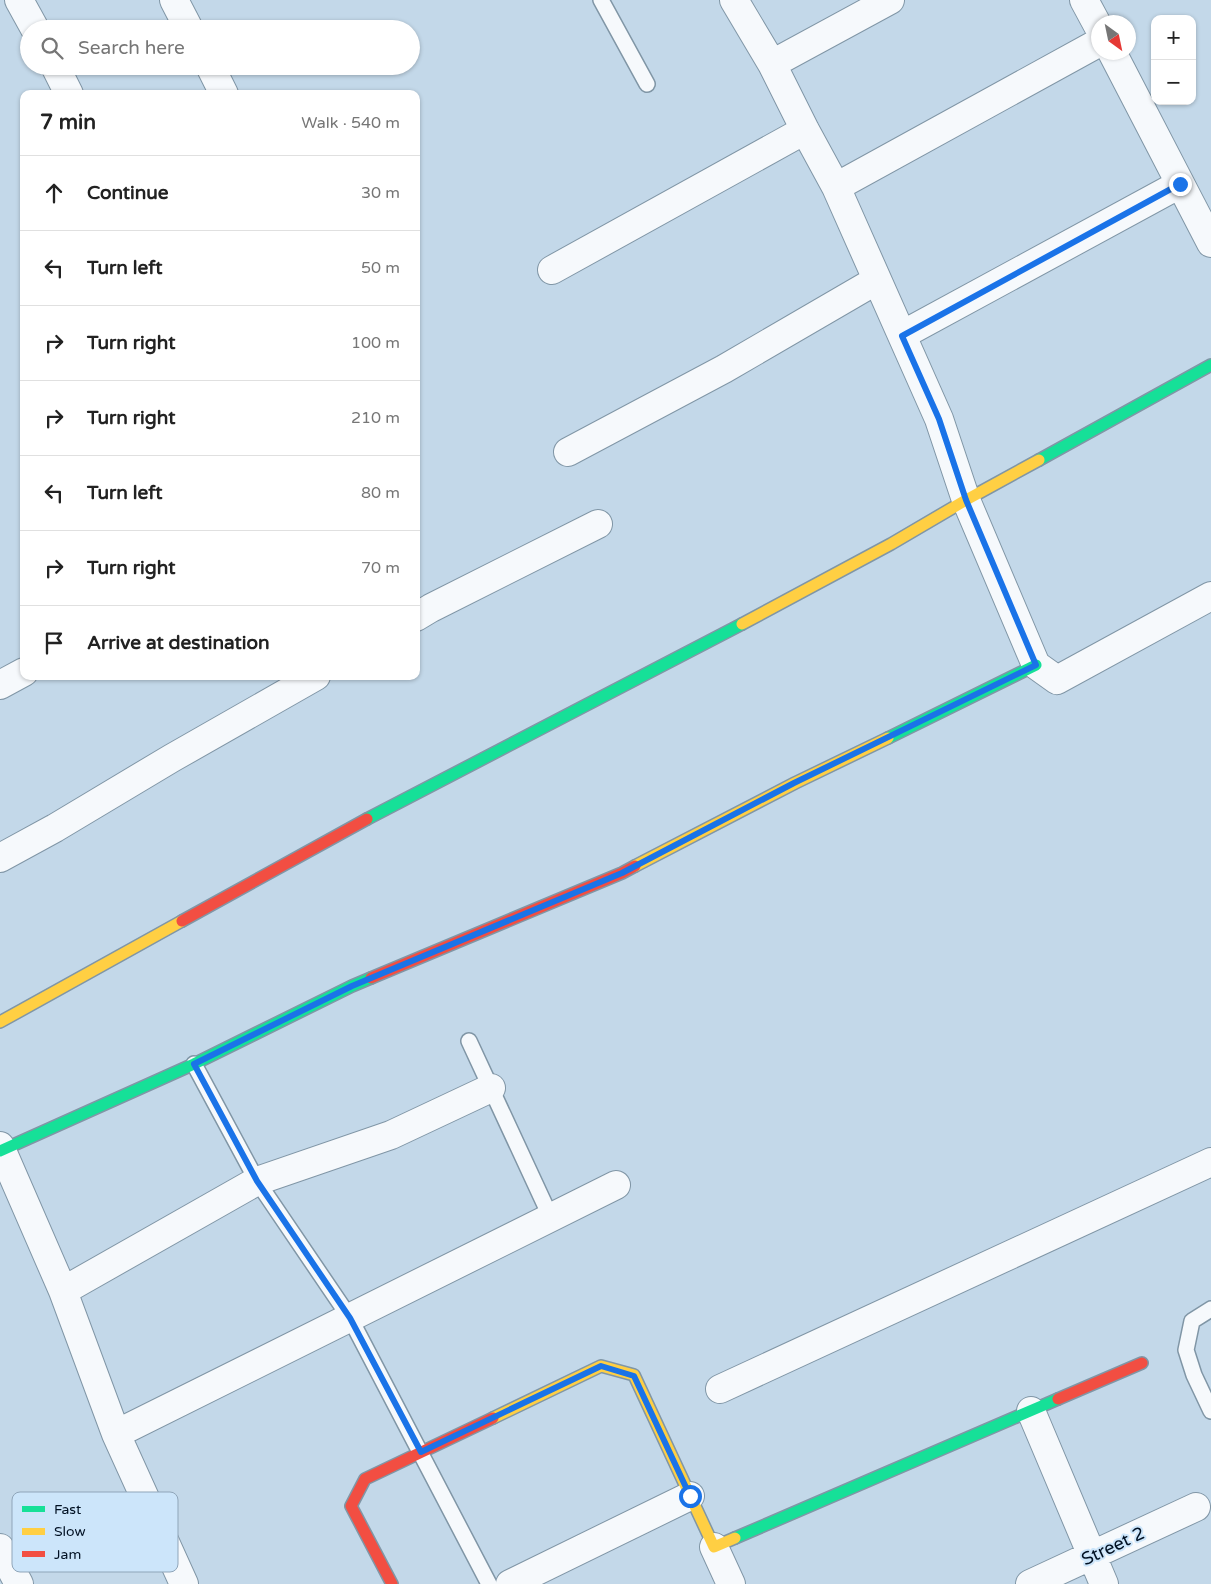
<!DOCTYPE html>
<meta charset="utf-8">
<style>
body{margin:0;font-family:"Varela Round",sans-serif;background:#f6f6f6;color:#222}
.controls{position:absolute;right:15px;top:15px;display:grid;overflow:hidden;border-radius:10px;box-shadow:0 1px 4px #0004}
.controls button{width:45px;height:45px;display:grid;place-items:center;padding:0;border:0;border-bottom:1px solid #e0e0e0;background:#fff;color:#222;font:25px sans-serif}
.compass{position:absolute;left:1091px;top:15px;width:45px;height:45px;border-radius:50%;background:#fff;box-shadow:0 1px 4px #0004;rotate:147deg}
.stop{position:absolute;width:15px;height:15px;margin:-11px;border:4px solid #1a73e8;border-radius:50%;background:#fff}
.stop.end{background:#1a73e8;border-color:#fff;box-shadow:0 1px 5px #0008}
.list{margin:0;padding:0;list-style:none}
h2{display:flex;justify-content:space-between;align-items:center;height:65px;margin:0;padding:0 20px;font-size:21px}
h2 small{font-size:16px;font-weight:400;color:#767676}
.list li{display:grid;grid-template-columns:32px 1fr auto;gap:15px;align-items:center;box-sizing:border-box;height:75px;padding:0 20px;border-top:1px solid #e0e0e0}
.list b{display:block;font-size:19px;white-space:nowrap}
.list em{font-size:16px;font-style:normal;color:#767676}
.icon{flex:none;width:28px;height:28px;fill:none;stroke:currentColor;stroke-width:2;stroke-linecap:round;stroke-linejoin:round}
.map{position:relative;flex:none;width:1211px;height:1584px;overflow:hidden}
.search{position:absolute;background:#fff;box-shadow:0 1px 4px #0004;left:20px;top:20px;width:400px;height:55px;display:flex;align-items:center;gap:12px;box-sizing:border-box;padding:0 18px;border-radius:28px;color:#767676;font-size:19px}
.panel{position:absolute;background:#fff;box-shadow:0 1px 4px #0004;left:20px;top:90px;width:400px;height:590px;border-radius:10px}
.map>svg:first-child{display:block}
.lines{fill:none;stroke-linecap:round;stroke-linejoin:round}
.lane-casing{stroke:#8096a6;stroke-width:18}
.street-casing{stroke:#8096a6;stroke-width:30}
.fast-casing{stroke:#8096a6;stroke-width:14}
.slow-casing{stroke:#8096a6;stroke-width:14}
.jam-casing{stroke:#8096a6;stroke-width:14}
.lane{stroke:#f6f9fc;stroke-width:15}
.street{stroke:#f6f9fc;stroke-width:28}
.fast{stroke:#16e098;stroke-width:11}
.slow{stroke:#ffcf43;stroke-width:11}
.jam{stroke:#f24e42;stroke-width:11}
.route{stroke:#1a73e8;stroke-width:6}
.labels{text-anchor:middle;stroke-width:4;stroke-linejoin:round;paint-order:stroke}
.street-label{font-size:18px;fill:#001022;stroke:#cce5fa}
.key{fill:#cce5fa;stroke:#8fa5b9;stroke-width:1}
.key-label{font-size:14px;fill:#001022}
</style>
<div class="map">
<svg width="1211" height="1584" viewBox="0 0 1211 1584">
<rect width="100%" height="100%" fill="#c3d8e9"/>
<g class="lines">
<defs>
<path id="lane" d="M601 0 647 84
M469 1041 551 1218
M194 1064 257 1181 350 1318 489 1584
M1211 1309 1192 1321 1186 1350 1194 1375 1211 1411"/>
<path id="street" d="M19 0 35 29
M174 0 189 29
M734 0 772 64 805 130 836 187 939 419 966 500 1036 665 1057 680 1211 596
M1084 0 1098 26
M1112 52 1211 243
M772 64 890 0
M55 66 69 94
M210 66 224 94
M836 187 1098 43
M552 270 805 130
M902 335 1180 184
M568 452 724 369 877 280
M416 617 431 608 598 524
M0 685 24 672
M0 858 55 828 172 758 316 676
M0 1146 63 1291 116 1434 184 1584
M63 1291 257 1181 391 1135 491 1088
M720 1389 1211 1162
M1031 1411 1104 1584
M116 1434 616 1185
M714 1547 731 1584
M0 1548 19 1584
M510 1584 690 1496
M1030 1584 1196 1507"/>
<path id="fast" d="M1039 460 1211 365
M888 738 1036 665
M367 819 742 624
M0 1151 194 1064 352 986 371 978
M735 1538 1058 1399"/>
<path id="slow" d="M742 624 891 544 966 500 1039 460
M635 866 795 783 888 738
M0 1022 182 921
M493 1418 601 1366 634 1375 714 1547 735 1538"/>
<path id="jam" d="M182 921 367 819
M371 978 622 873 635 866
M1058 1399 1142 1363
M392 1584 351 1506 365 1479 493 1418"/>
</defs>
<use href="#lane" class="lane-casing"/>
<use href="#street" class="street-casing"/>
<use href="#fast" class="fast-casing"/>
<use href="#slow" class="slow-casing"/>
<use href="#jam" class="jam-casing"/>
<use href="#lane" class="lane"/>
<use href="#street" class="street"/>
<use href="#fast" class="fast"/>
<use href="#slow" class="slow"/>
<use href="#jam" class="jam"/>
</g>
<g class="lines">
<path class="route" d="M690 1496 634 1376 601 1366 421 1452 350 1318 257 1181 194 1064 352 986 622 873 794 783 1036 665 966 500 939 419 902 336 1180 184"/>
</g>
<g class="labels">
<g class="street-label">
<text transform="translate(1113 1546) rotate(-25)" y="6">Street 2</text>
</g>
</g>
<rect x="12" y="1492" width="166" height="80" rx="8" class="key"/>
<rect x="22" y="1506" width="23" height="6" fill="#16e098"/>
<rect x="22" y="1528" width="23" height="7" fill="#ffcf43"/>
<rect x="22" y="1551" width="23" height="6" fill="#f24e42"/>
<g class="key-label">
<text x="54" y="1514">Fast</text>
<text x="54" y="1536">Slow</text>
<text x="54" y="1559">Jam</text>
</g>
</svg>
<div class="controls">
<button>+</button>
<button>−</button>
</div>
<svg class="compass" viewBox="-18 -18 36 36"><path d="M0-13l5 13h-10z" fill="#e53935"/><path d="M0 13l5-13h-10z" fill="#767676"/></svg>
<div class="stop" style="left:690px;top:1496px"></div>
<div class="stop end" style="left:1180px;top:184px"></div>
<div class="search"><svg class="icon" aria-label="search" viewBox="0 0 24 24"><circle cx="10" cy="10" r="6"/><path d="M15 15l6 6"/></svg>Search here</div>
<section class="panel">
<h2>7 min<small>Walk · 540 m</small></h2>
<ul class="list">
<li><svg class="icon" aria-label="ahead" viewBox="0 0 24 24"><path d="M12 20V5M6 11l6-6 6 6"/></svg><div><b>Continue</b></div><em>30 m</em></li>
<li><svg class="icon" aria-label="left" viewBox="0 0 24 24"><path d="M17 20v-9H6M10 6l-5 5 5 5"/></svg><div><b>Turn left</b></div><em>50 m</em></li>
<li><svg class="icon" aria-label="right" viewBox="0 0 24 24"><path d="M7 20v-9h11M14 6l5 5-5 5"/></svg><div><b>Turn right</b></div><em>100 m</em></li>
<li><svg class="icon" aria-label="right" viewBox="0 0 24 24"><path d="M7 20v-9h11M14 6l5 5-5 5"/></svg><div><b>Turn right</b></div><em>210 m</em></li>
<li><svg class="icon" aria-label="left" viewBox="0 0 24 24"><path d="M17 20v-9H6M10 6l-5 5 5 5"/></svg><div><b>Turn left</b></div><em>80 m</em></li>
<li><svg class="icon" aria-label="right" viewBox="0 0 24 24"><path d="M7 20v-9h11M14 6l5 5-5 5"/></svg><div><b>Turn right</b></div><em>70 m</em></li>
<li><svg class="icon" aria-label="arrive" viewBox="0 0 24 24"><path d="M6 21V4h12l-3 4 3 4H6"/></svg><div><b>Arrive at destination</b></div></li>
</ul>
</section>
</div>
